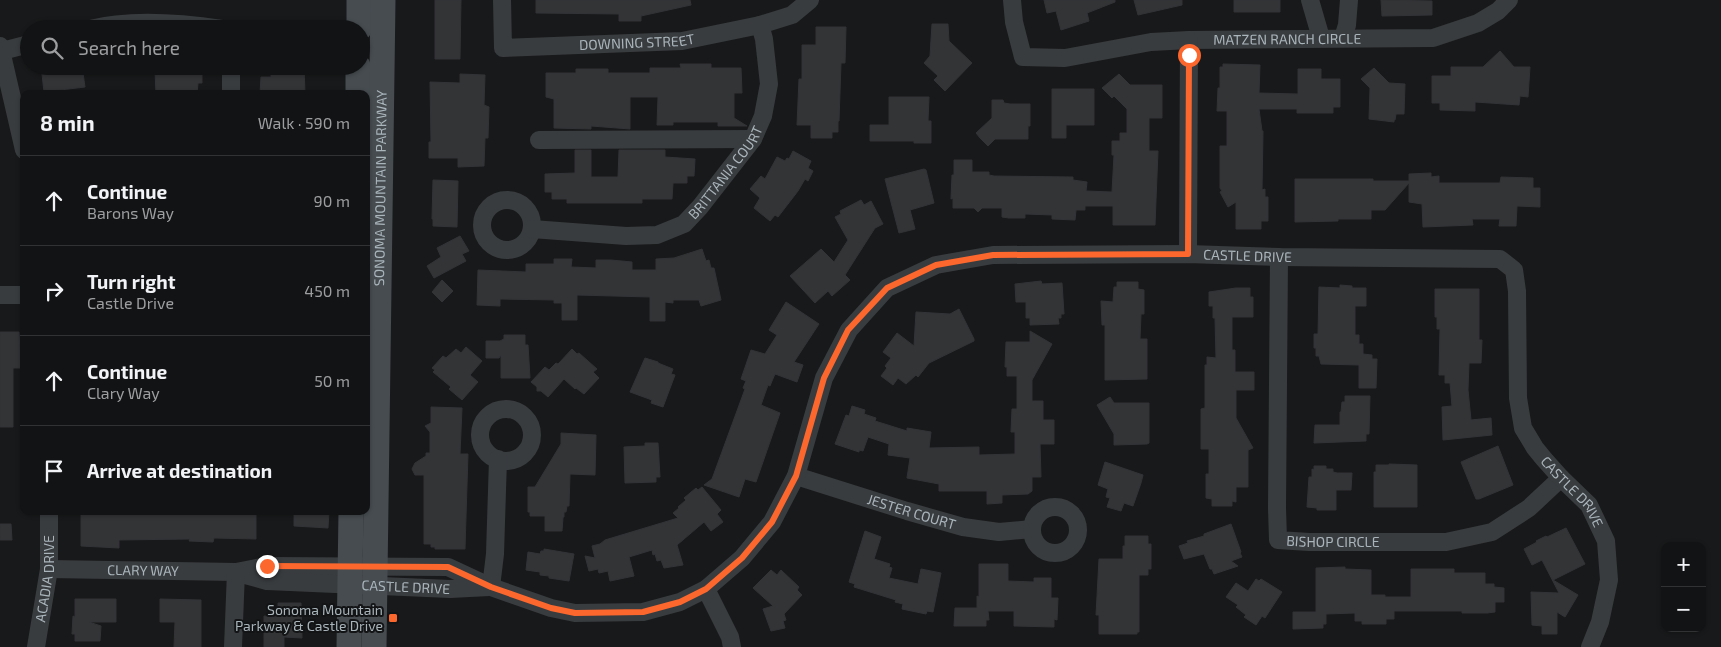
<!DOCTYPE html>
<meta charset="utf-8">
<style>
body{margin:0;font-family:"Exo 2",sans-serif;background:#1f2022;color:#f1f3f6}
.controls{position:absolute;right:15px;bottom:15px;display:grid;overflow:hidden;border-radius:10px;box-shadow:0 1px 4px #0004}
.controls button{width:45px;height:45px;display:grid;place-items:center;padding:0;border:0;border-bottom:1px solid #313234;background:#121314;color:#f1f3f6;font:25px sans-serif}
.stop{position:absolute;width:15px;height:15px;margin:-11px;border:4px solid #fc672e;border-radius:50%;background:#fff}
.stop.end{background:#fc672e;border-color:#fff;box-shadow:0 1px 5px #0008}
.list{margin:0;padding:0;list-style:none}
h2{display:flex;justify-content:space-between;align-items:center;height:65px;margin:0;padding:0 20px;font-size:21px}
h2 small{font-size:16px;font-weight:400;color:#9c9ea0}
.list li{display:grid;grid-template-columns:32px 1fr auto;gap:15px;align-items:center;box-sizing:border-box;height:90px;padding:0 20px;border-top:1px solid #313234}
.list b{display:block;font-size:19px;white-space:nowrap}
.list p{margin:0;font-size:16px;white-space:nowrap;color:#9c9ea0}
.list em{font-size:16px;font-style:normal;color:#9c9ea0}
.icon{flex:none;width:28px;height:28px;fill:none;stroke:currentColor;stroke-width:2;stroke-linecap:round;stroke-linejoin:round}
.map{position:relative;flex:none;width:1721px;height:647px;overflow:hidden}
.search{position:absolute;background:#121314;box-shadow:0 1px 4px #0004;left:20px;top:20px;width:350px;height:55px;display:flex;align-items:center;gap:12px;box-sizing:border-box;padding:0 18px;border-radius:28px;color:#9c9ea0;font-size:19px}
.panel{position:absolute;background:#121314;box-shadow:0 1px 4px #0004;left:20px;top:90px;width:350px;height:425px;border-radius:10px}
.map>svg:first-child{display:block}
.building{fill:#333436;stroke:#323336}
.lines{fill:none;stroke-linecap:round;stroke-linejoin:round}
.minor{stroke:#393c3f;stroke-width:18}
.secondary{stroke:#464c50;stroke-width:25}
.route{stroke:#fc672e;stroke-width:6}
.poi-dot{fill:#fc672e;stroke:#131415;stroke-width:2}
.labels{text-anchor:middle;stroke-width:4;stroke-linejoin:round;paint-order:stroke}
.street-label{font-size:14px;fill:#a9b5bb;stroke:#131415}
.poi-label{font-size:14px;fill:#a9b5bb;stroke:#131415;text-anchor:end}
</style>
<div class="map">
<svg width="1721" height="647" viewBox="0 0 1721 647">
<rect width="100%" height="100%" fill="#18191a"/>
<path class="building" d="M435 0H461L460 59H435Z
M536 0H690L691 5 641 16V21H619V14L536 13Z
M1044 0H1115V2L1087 13 1089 21 1061 30 1056 11 1047 13Z
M1134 0H1182V5L1138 15Z
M1234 0H1280V12H1234Z
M1381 0 1432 1V15L1382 16Z
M932 24H948L949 41 972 63 945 91 934 80 938 76 924 63 930 56Z
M816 27H846L845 63H841L839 121H838V132H832V138H811V125H797L799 79H802V45H816Z
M1500 51 1514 67H1530L1528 97 1520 96 1519 105 1475 102V111L1440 110V103H1432V76H1451V67H1483Z
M680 64H711V68H741L742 93H734V118L747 126H718V122H673V125H657L658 97H630V129L591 126V129L554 128V99L546 97V73H576V69H608V73H650V68H681Z
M1223 64 1260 65 1259 93 1298 94V69H1321V79H1340V107H1333V113H1297V109H1259L1262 131H1263L1262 190 1265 189V197H1268V221H1261V229H1236V202L1228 207 1220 192 1222 191 1220 188V146H1227V111H1217L1218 88H1220V67H1223Z
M47 66H82L85 87 44 92 42 74 48 73Z
M169 66 202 67V83H198L197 94H156L155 70H169Z
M271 66H304L305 93H260L261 77H271Z
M1374 68 1389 83 1405 84 1404 114H1396L1395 120H1394V122L1369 119 1370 88 1361 79Z
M460 74 485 75 484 105 489 107 488 138H485L484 166 458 167V158H429V142H431L430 82 460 83Z
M1119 74 1130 85H1162V118H1149V151H1158L1155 225H1113V206H1085V210H1076L1075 220 1052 219V215L1025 214V218H1009L1002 217V208H982L978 212 974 208H953V198L951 199 952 175H954V160H972V172H989V175L994 176 1073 177V180L1087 182 1086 191 1112 192 1114 155H1112V141H1120V133H1127V109L1114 96 1112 98 1102 88Z
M1052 89H1094V125H1066V138H1052Z
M889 97H929L928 121H931V143H914V141H870V125H889Z
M992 100H1003L1004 103 1010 104H1030V126H1028V139H995L988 146 980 138 976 133 992 118Z
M575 150H591V177H618L619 150H665V157L695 159 694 176H687V183H673L672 199H642V203H567V199H552V192H545V174L575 173Z
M793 151 811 161 808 168 813 171 808 181 805 179 798 191 778 217 775 215 770 221 754 208 760 198 750 189 761 176 765 179 777 157 785 161 787 158 789 159Z
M924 169 926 170 934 203 910 210 915 229 899 233 885 179Z
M1431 173V177L1439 176V183H1500L1501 177 1533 178V188H1540V207L1517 206 1516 226H1499L1500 219H1472L1473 225 1423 227 1422 204 1409 202V183L1385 210H1371V219H1338V221L1295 222V179H1373V181H1409V174Z
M433 180 458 181 457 227 433 226V219H432Z
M861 200 864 205 871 201 883 224 875 228 845 275 850 280 832 296 828 291 815 303 790 276 821 249 834 262 848 240 835 217 841 214 840 211Z
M460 236 469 251 462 254 466 261 434 278 427 266 441 257 437 248Z
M702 249 706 261 709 260 711 268H714L721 300 701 306 699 300H673V303L665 302V321H650V297L577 295V320H562V303H554V300L500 299V306L477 305 478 270 526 272V264H554V259H572L571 267 596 268V260H611L632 262V270H656V259L674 258Z
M442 280 453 291 442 302 432 292Z
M1041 281 1042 284 1062 283 1064 314H1061V318H1058L1059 324 1030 325V318H1026V302H1016L1015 284Z
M1117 282H1138V289L1144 290V314H1141L1140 339H1147V379L1105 380V325H1102L1101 301 1113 302 1114 287H1117Z
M1340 285 1352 286V288H1366V306H1355V335H1359V344H1363V354L1372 355V359H1377L1376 388H1359V365L1321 364 1319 356H1316V348H1314V334H1318L1319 287 1340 288Z
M1236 288H1250V297H1253V317H1232V350H1235V372H1254V390H1236V418L1253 448 1248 450V487H1236V502L1232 501V506H1212V499L1206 498V474H1209V449H1201V409L1205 408V365H1207V357L1216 358 1215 318H1213V306H1209V292Z
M1435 289H1479V340H1482L1481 363H1469L1468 390 1471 420 1491 418 1492 435 1443 440 1442 407 1452 406 1450 383H1445V375H1439L1440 329H1437V317H1435Z
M786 302 819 324 794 362 803 365 797 382 775 374 772 381 770 386 768 385 761 405 780 413 756 482 745 479 739 497 704 485 712 479 745 389 743 388 746 381 741 379 751 350 765 354 777 335 769 330Z
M959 309 974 339V341L929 363 918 377 916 375 906 384 898 378 893 385 881 376 887 368 885 366 891 358 883 352 897 333 914 346 916 312 950 314Z
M1030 331 1052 344 1032 380V401H1043V420H1054V444H1040L1041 477H1032V491L1028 494 1002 495V503L987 504V491H939V484L907 478 910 458 888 455 889 444 868 437 863 451 859 450V452L835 444 846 415 849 416 852 406 865 410 864 414 876 418 875 421 907 431V428L931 432 929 448 979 447V455L1015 454V432H1011L1012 409H1017V376H1007V367H1005L1006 342H1030Z
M0 332H19L21 368H13V427H0Z
M504 335H525V345H528L530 378H501V355L499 358H486V341H500L504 339Z
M466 347 482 361 470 375 478 382 462 400 449 389 451 387 433 372 435 370 432 368 443 356 446 358 456 349 461 353Z
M572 349 577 354 579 353 597 369 593 372 599 378 584 394 576 388 575 389 564 379 548 397 541 391H537V387L531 382 545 367 549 370 556 363 558 364Z
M645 358 658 362V363L673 369 671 374 675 375 663 407 651 403 652 400 630 392Z
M1345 396H1370L1369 434H1366V441L1314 443 1315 425H1340V412H1341L1342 402H1345Z
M1110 397 1114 403H1149V443L1147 444 1114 445V434L1097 405Z
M431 407 462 408 460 454H468L465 549H435V547H431V544H424V475H415L412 469 415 463 426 456V453H430V432L425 426 431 423Z
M561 433 596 435 595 475 570 474 569 506H567L566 512H564V517H563L562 531H545V516H530V512H528V487H535L561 444Z
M645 443H658L660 477H656V482L625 483 624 447 645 446Z
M1498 446 1513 485 1479 499H1476L1461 462Z
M1105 462 1143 475 1141 483 1133 506 1124 503 1121 511 1107 507 1110 498 1106 497 1108 489 1098 485Z
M1389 464 1417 465V507H1374V472H1376V465H1389Z
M1314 466H1326V469H1333V472L1337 473H1352L1351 490H1336V510H1317V508L1307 507 1309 477H1312V469L1314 470Z
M702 487 721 510 717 514 723 522 711 531 704 522 677 545 683 565 664 568 661 560 657 561 655 554 653 555 652 550 629 557 634 576 610 581 608 571 599 573 598 569 589 571 585 556 595 558 592 546 600 544 605 540 678 518 673 513 679 508 678 507 686 500 684 498 696 488 698 490Z
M81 511H254V515H256V539L214 538 213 542 189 541 190 539 119 540V548L81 546Z
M294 511H329L328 528 294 526Z
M0 524H11L12 540H0Z
M1231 524 1241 552 1240 553 1242 557 1231 561 1238 566 1214 574 1212 569H1210L1204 554 1184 559 1179 546 1188 543 1187 541 1204 536V534Z
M1566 528 1585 564 1553 580 1578 595 1565 617 1557 612V634H1542V626L1532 625 1531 592 1559 593 1542 560 1532 565 1524 549 1537 542 1536 541 1546 536 1547 537Z
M865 531 881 537 874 559 890 564 889 567 892 568 889 578 918 584 921 569 941 573 933 612 927 611 926 614 902 609 903 604 895 602 896 600 854 587 855 584 849 582Z
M1125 536H1148V544H1151V569H1148V575H1139V632H1137V634H1099V615H1096L1099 559H1123V546H1125Z
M544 549 574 554 569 581 549 578V576L540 575V572L526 570 528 552 540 554 541 551H544Z
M979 564H1008V581L1034 582V578H1051V598H1058L1057 620 1054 619V627L1014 626V611H988L989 620H986V626H954L955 608H977V596L979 597Z
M1345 567V569L1371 570V595H1385V597H1411V569H1454V573H1485V584H1494V587L1504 588V602H1495V612L1487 613H1462V611H1394V619H1386V624H1362V621H1355V613L1326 614V624H1323V628L1293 629V612H1316V568Z
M771 570 777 575 781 570 799 587 797 590 802 595 784 614 786 620 783 621 785 628 771 631 763 609 773 606 753 588Z
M1256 579 1259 581 1261 579 1282 592 1265 618 1262 616 1256 625 1244 617 1246 615 1236 607 1238 605 1226 597 1236 583 1248 591Z
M75 599H116V622H89L101 626 100 641H75V634H72L73 616 75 617Z
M160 599 201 600V647H174L175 622H160Z
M278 603H301L302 638 284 637V647H264V616L276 617V612H278Z"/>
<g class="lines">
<g class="minor">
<path id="s1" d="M502 0 503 48 682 41 760 25 792 15 810 0"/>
<path id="s2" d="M1012 0 1014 22 1023 57 1065 58 1151 42 1189 40 1433 38 1478 23 1498 11 1509 0"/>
<path d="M1310 0 1321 38"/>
<path d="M90 29C129 19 182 23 222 29"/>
<path d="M1343 38 1347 25 1349 0"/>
<path d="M0 46 24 150"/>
<path d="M2 51 29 44"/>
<path d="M231 94V66"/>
<path d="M539 140 753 139"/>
<circle cx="507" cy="225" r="25"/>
<path id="s3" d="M532 229 626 236 657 235 684 224 700 207 753 139 763 116 769 84 764 39 760 25"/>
<path d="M1188 254 1189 40"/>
<path id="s4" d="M1279 257 1277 508 1278 540 1309 542H1446L1492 532 1529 508 1561 478"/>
<path d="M0 295H24"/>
<circle cx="506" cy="435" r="26"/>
<path id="s5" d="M796 476 907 511 963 527 999 532 1032 529"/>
<circle cx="1055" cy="530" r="23"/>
<path id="s6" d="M49 569 236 572 267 566 448 567 491 587 551 608 575 613 643 612 680 602 706 589 742 558 772 522 796 476 824 378 849 330 887 288 936 265 993 255 1188 254 1279 257 1500 259 1514 270 1517 291 1518 398 1523 428 1535 448 1544 459 1561 478 1589 505 1606 541 1609 580 1600 622 1590 647"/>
<path id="s7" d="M238 573 267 581 450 589 489 587"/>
<path d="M491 587 495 554 498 459"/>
<path d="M706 589 730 637 732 647"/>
<path id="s8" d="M36 647 49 569V511"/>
<path d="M233 647 236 572"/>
</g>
<g class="secondary">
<path d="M359 29V0"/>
<path d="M358 94V66"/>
<path d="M349 647 351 511"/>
<path id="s9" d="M374 647 383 0"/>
</g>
</g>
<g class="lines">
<path class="route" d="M267 566 448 567 491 587 551 608 575 613 643 612 680 602 706 589 742 558 772 522 796 476 824 378 848 330 887 288 936 265 993 255 1188 254 1189 55"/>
</g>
<rect class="poi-dot" x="388" y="613" width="10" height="10" rx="2.5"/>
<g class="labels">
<g class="street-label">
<text dy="5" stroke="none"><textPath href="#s2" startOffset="324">MATZEN RANCH CIRCLE</textPath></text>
<text dy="5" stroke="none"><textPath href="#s1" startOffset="182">DOWNING STREET</textPath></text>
<text dy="5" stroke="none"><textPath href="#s3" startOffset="221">BRITTANIA COURT</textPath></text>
<text dy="5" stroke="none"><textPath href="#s9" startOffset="459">SONOMA MOUNTAIN PARKWAY</textPath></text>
<text dy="5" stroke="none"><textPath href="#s6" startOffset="1396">CASTLE DRIVE</textPath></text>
<text dy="5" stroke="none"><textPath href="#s6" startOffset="1906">CASTLE DRIVE</textPath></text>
<text dy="5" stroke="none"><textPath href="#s5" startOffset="121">JESTER COURT</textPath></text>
<text dy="5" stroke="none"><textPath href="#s4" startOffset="338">BISHOP CIRCLE</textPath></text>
<text dy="5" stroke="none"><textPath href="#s6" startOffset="94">CLARY WAY</textPath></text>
<text dy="5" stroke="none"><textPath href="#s8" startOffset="69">ACADIA DRIVE</textPath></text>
<text dy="5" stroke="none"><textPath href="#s7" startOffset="169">CASTLE DRIVE</textPath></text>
</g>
<g class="poi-label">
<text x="383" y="615">Sonoma Mountain<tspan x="383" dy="16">Parkway &amp; Castle Drive</tspan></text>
</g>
</g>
</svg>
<div class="controls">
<button>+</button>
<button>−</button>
</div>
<div class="stop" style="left:1189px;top:55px"></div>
<div class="stop end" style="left:267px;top:566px"></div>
<div class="search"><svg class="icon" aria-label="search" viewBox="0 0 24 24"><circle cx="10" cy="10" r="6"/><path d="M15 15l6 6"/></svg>Search here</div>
<section class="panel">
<h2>8 min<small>Walk · 590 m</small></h2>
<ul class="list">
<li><svg class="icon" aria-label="ahead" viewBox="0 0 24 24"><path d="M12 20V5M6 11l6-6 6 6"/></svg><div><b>Continue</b><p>Barons Way</p></div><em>90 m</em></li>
<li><svg class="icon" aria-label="right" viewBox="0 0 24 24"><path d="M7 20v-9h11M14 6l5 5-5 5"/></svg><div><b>Turn right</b><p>Castle Drive</p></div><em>450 m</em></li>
<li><svg class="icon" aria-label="ahead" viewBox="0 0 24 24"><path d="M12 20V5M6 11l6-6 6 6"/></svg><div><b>Continue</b><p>Clary Way</p></div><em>50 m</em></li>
<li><svg class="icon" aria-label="arrive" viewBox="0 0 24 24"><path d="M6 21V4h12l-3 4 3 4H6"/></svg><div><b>Arrive at destination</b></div></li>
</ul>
</section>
</div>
